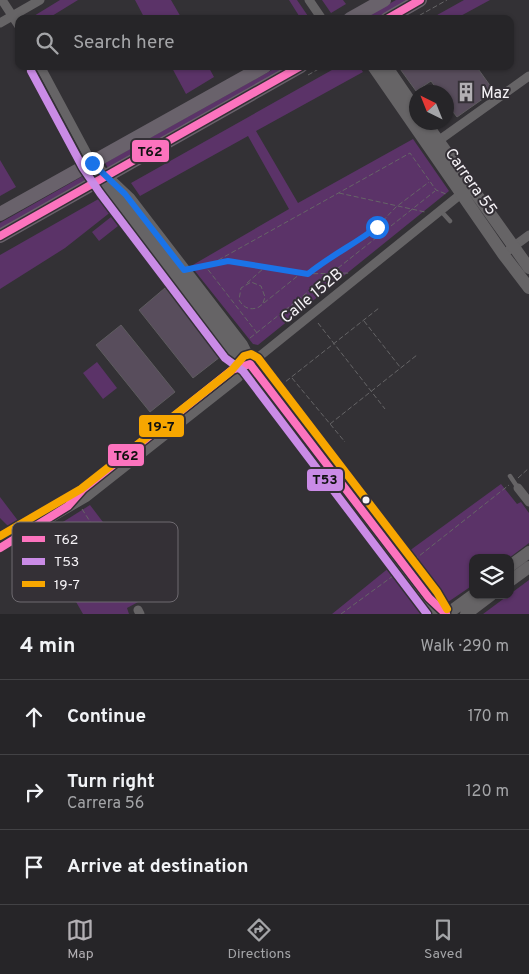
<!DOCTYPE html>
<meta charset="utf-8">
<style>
body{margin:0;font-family:Overpass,sans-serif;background:#2e2d30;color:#f1f3f6}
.controls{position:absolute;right:15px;bottom:15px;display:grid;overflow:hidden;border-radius:10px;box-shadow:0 1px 4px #0004}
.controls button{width:45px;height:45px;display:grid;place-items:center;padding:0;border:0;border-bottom:1px solid #424245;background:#262528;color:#f1f3f6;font:25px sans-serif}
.compass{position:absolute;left:409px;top:85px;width:45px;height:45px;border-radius:50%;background:#262528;box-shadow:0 1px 4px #0004;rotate:317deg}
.stop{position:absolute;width:15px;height:15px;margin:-11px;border:4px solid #1a73e8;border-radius:50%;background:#fff}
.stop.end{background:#1a73e8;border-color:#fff;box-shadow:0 1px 5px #0008}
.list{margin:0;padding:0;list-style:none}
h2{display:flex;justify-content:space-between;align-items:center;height:65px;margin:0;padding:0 20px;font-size:21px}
h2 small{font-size:16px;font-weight:400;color:#a4a5a8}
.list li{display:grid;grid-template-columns:32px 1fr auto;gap:15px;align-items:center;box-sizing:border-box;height:75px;padding:0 20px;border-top:1px solid #424245}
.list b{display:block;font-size:19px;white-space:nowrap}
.list p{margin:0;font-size:16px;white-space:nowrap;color:#a4a5a8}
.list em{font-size:16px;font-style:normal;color:#a4a5a8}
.icon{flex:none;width:28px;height:28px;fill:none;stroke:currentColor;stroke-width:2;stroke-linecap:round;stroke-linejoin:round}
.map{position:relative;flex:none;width:529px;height:614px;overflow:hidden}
.search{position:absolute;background:#262528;box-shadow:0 1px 4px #0004;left:15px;right:15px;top:15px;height:55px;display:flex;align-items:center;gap:12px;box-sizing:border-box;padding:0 18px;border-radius:10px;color:#a4a5a8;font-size:19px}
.sheet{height:290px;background:#262528}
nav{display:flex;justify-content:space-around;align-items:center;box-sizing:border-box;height:70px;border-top:1px solid #424245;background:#262528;font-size:14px;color:#a4a5a8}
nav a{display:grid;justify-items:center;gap:2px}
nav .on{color:#b2afb3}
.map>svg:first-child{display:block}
.green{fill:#5b3368}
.building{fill:#584d5c;stroke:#5e5c5f}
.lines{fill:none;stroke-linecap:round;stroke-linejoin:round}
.path{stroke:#666567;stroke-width:1;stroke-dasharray:5 2.5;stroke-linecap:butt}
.lane{stroke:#666466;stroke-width:4.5}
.street{stroke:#666466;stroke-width:9}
.secondary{stroke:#666466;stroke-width:12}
.primary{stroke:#69626b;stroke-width:14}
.bus-1-casing{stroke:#343036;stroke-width:11}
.bus-2-casing{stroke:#343036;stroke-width:11}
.bus-3-casing{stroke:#343036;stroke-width:11}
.bus-1{stroke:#fc73be;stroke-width:8}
.bus-2{stroke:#ca8be6;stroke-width:8}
.bus-3{stroke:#f7a600;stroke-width:8}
.route{stroke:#1a73e8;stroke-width:6}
.bus-dot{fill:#f6f3f7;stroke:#343036;stroke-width:2}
.labels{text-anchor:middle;stroke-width:4;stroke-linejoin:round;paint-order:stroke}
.poi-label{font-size:16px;fill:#f6f3f7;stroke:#343036;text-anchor:start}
.street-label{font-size:16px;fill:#f6f3f7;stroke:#343036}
.key{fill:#343036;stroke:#6e6a70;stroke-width:1}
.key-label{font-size:14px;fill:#f6f3f7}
.line-badge{stroke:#343036;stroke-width:2}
.pale-badge-label{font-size:14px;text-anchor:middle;font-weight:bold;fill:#111}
</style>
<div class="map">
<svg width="529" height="614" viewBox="0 0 529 614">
<rect width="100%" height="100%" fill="#333135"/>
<path class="green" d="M60 0H78L47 19H29Z
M135 0H171L182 19H145Z
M289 0H297L310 19H301Z
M322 0H343L346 4 331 13Z
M396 0H409L375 19H362Z
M464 0H490L455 19H430Z
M171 66H208L214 77 186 94Z
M279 66H289L108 168 105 163Z
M339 66H359L363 72 256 131 298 203 413 139 449 191 258 345 253 344 191 266 289 209 248 136 140 196 131 183Z
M0 160 16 187 0 196Z
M83 176 86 180 0 230V223Z
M102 197 112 211 65 248 0 289V255Z
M111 217 118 226 99 241 92 232Z
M97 362 117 388 103 399 83 373Z
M501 484 517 504 521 502 529 513V543L509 558H473V585L448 602 441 598 405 554Z
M0 497 22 526 14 532 0 518Z
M90 505 141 572 151 595 127 608 129 614H83L39 537Z
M390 567 428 614H332Z
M529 580V614H483Z"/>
<path class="building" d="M398 66H476L494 91 457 117 446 103V92H439L431 81 416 91Z
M165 288 220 357 193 378 139 310Z
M121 325 175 392 150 412 96 345Z"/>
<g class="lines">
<path class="path" d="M413 19 447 0
M308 75 324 66
M339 193 425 212
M210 266 228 261 300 274 349 273
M198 268 206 267
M310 273 330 256 355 244 377 227 396 207 429 182
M247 283 264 268
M263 303 265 297 261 286 251 282 241 288 239 300C244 308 250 311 259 307L300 274
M364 321 400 367
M318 323 385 409
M257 333 206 267 410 153 436 190 446 194
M250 338 435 191
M292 378 345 442
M280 386 379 308
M330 424 417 355
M518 478 529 468
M82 509 109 551 134 601
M414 560 509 485
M341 614 397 573"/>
<path class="lane" d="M440 210 450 221
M510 476 518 488"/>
<path class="street" d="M2 0 19 26
M309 0 322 19
M0 23 40 0
M40 66 92 163
M438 141 529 76
M509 250 529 235
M518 488 529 502
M72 502 83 489 232 370 250 364
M0 548 87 497 238 378 250 364 461 194
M138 610 140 614"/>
<path class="secondary" d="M373 66 503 254 529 288
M386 66 416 110
M425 122 529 268
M92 163 129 198 242 345 255 371 429 598 438 614
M103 180 233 352 250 364
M510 566 529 552
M510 581 529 567
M447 614 473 595
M466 614 491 595"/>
<path class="primary" d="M350 19 384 0
M387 19 420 0
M0 214 265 66
M0 236 301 66"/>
<defs>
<path id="bus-1" d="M387 19 420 0
M0 236 301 66
M0 548 68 506 83 489 232 370 250 364 429 598 446 614"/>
<path id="bus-2" d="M31 71 83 168 100 193 225 358 243 371 427 614"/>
<path id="bus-3" d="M0 536 81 489 231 371 244 356 251 354 258 358 437 592 447 609"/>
</defs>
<use href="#bus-1" class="bus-1-casing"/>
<use href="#bus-2" class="bus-2-casing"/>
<use href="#bus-3" class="bus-3-casing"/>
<use href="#bus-1" class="bus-1"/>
<use href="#bus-2" class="bus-2"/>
<use href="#bus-3" class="bus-3"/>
</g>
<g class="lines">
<path class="route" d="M92 163 125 194 184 270 228 261 308 274C330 256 355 244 377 227"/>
</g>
<defs>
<symbol id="building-bare" viewBox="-9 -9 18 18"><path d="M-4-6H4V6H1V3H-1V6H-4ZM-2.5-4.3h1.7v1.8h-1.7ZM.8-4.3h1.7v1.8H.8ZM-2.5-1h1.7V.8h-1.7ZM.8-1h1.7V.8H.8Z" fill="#b2afb3" stroke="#343036" stroke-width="2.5" paint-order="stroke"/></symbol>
</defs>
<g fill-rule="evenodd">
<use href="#building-bare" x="452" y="78" width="28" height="28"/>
</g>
<circle class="bus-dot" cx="366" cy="500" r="4.5"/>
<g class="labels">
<g class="poi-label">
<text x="481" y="98">Maz</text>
</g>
<g class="street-label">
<text transform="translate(472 181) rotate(55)" y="6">Carrera 55</text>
<text transform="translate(311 295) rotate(-40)" y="6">Calle 152B</text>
</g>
</g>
<rect x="12" y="522" width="166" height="80" rx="8" class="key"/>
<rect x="22" y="536" width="23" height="6" fill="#fc73be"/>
<rect x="22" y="558" width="23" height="7" fill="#ca8be6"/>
<rect x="22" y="581" width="23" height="6" fill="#f7a600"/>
<g class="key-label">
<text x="54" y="544">T62</text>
<text x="54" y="566">T53</text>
<text x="54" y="589">19-7</text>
</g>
<g class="line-badge">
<rect x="131" y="139" width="39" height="24" rx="5" fill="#fc73be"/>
<rect x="138" y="414" width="47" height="24" rx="5" fill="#f7a600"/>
<rect x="107" y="443" width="38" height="24" rx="5" fill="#fc73be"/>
<rect x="306" y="468" width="38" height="24" rx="5" fill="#ca8be6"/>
</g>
<g class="pale-badge-label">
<text x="150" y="156">T62</text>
<text x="161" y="431">19-7</text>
<text x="126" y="460">T62</text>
<text x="325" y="484">T53</text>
</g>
</svg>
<div class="controls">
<button><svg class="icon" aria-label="layers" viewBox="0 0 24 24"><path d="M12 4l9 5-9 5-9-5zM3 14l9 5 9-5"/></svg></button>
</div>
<svg class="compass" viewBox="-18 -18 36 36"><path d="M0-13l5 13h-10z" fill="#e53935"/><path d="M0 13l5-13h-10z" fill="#a4a5a8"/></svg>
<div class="stop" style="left:377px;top:227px"></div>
<div class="stop end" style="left:92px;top:163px"></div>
<div class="search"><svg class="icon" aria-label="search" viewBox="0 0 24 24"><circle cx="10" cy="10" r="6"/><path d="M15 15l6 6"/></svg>Search here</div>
</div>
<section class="sheet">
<h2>4 min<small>Walk · 290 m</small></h2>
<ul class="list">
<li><svg class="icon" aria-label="ahead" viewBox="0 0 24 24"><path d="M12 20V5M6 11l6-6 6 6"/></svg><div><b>Continue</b></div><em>170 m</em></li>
<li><svg class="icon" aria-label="right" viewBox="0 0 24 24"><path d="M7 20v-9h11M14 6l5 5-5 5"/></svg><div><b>Turn right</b><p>Carrera 56</p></div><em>120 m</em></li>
<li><svg class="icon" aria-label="arrive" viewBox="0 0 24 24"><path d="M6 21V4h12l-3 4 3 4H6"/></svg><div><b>Arrive at destination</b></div></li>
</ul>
</section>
<nav>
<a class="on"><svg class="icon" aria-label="map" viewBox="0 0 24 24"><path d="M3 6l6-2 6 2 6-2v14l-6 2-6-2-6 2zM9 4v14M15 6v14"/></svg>Map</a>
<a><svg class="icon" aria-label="directions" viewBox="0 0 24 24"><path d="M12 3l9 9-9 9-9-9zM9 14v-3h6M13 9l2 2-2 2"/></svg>Directions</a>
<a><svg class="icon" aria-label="saved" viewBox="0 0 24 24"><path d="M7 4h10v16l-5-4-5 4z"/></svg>Saved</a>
</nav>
